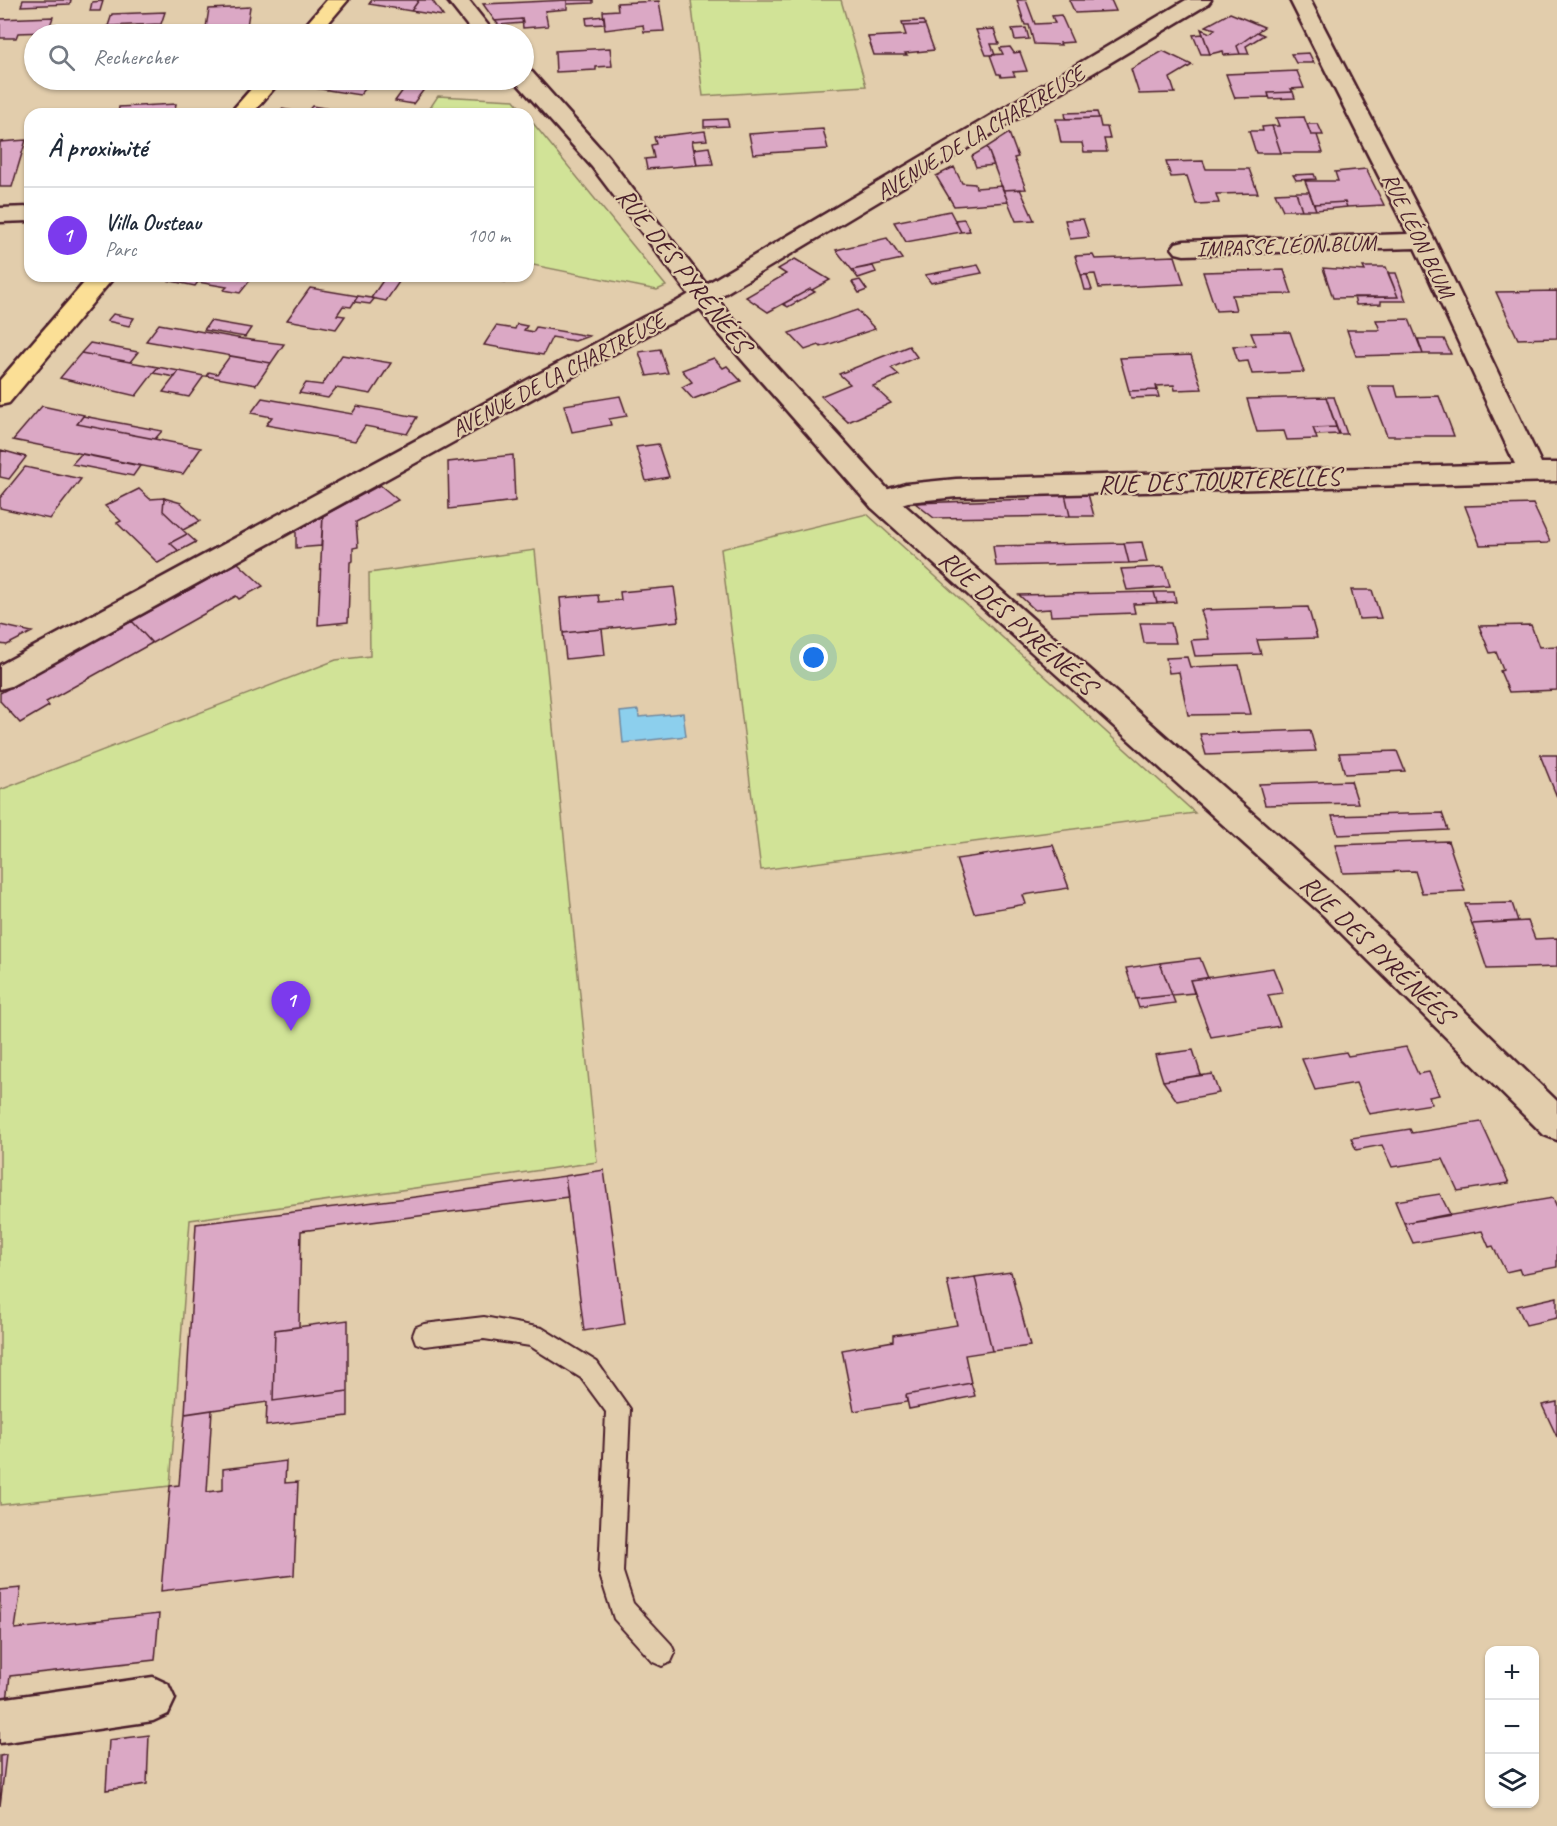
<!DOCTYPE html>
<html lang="fr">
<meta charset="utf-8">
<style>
body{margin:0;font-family:Caveat,sans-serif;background:#f2f2f3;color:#1f2937}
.controls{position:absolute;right:18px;bottom:18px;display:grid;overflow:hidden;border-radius:12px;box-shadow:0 2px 4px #0004}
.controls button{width:54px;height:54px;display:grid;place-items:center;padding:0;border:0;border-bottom:2px solid #e0e1e3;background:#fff;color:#1f2937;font:30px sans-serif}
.you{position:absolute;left:814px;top:658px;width:21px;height:21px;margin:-15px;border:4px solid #fff;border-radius:50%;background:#1a73e8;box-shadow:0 0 0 9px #1a73e833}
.badge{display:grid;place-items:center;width:39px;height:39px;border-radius:50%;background:#7c3aed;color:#fff;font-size:20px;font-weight:700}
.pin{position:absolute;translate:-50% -50px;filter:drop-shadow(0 2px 3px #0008)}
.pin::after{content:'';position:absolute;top:32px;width:21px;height:18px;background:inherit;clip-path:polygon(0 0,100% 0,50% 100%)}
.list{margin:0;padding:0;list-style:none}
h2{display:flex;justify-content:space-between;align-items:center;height:78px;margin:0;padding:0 24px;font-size:26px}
h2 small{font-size:20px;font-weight:400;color:#747a83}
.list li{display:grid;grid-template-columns:39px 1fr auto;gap:18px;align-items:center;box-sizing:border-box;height:96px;padding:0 24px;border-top:2px solid #e0e1e3}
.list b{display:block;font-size:22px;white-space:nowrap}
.list p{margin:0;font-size:20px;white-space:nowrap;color:#747a83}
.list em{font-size:20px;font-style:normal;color:#747a83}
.icon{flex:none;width:33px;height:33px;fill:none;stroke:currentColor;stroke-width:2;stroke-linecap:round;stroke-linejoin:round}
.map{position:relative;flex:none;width:1557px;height:1826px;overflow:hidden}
.search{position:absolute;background:#fff;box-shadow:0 2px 4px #0004;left:24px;top:24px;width:510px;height:66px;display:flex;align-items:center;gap:15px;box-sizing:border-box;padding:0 21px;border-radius:33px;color:#747a83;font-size:22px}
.panel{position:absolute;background:#fff;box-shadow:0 2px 4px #0004;left:24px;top:108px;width:510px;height:174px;border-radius:18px}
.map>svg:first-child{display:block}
.green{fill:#d1e397;stroke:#8e8161;stroke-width:1.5}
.water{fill:#8ccfed;stroke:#72899f;stroke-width:1.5}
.building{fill:#dba8c5;stroke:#4a1f2b;stroke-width:1.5}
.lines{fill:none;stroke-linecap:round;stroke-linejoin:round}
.service-casing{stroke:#4a1f2b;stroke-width:4}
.minor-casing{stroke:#4a1f2b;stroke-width:5}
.tertiary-casing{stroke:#4a1f2b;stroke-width:5}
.primary-casing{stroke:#4a1f2b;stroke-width:5}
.service{fill:#e2cdac;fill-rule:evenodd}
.minor{fill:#e2cdac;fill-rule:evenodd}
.tertiary{fill:#e2cdac;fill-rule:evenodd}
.primary{fill:#fbdf96;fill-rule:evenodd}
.labels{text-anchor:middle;stroke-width:4.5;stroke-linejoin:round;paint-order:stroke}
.far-street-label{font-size:22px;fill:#4a1f2b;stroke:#e2cdac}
.street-label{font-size:26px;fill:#4a1f2b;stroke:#e2cdac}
</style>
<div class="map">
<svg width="1557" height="1826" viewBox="0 0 1557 1826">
<rect width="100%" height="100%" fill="#e2cdac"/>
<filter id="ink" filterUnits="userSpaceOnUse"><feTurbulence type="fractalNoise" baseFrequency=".0167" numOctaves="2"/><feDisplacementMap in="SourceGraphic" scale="12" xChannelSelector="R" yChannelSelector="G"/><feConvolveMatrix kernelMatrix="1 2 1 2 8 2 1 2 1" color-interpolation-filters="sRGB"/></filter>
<g filter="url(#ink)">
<path class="green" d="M691 0H841L866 86 703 96Z
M438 96 514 100 525 114H426Z
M528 117 666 286 657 290 528 264Z
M867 514 1195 813 761 870 721 549Z
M535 550 597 1162 190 1220 170 1486 0 1505V790L336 660 370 656 369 573Z"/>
<path class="water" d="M638 710 639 717 683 713 686 736 623 743 620 712Z"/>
<path class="building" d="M23 0H71L70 4 21 6Z
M372 0H419L411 11 369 4Z
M419 0H432L443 16 411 11Z
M567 0V9L545 11 548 26 523 28 522 19 495 21 483 4Z
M567 0H593V3L567 4Z
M1017 0H1026L1035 24 1055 23 1052 16 1061 15 1073 42 1060 43 1061 45 1034 44 1029 25H1025Z
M1069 0H1111L1116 11 1075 13Z
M103 1 100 11H90L92 2Z
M659 1 664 31 644 32 643 25 605 30 603 11 618 10 617 3Z
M250 7 246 32 205 34 209 9Z
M165 12 161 24 108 26 112 14Z
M1230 13 1264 27 1237 46 1240 54 1224 55 1223 51 1210 54 1201 29 1210 33 1215 29 1206 26Z
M604 16 605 24 587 25 586 18Z
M53 17 48 32 18 33 16 38H0V19Z
M522 19 523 23 499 25 495 21Z
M923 21 925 25 903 26 902 22Z
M925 25 934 50 905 53 907 55H874L868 37 906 35 903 26Z
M350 26 394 33 393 34 344 33Z
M1026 28 1029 39 1015 40 1012 29Z
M994 29 999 44H991L995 55H986L976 30Z
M1257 32 1264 35 1246 46 1249 54H1240L1237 46Z
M1203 34 1210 54H1201L1193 35Z
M1010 47 1014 53 1020 52 1027 71 1013 72 1015 76 1001 77 1000 74H997L990 55 1003 54 1000 48Z
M610 48 612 66 596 67V70L556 72 555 51Z
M1163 51 1192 65 1170 78 1175 93 1139 94 1131 69Z
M1309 53 1314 63H1296L1291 54Z
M1297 71 1304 88 1291 89 1293 92 1268 93 1269 97 1235 98 1226 74Z
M306 80H355L371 82 360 95 301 86Z
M406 86 425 88 413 104 395 101Z
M1293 92 1295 98 1270 99 1268 93Z
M176 104 174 114H118L119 107Z
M312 106 361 114H278L282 109 306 113Z
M1097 112 1099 118 1066 119 1065 113Z
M1304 117 1311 135H1317L1323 153H1281L1272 126H1279L1276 118Z
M1099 118 1101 127H1107L1110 139H1104L1107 152H1084L1082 143H1061L1056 119Z
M727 119 729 126 704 127V120Z
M1307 124H1318L1323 135H1311Z
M1272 126 1281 153H1256L1249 131H1263L1262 127Z
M823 129 828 149 753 154 749 134Z
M705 131 707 140 692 141 697 165 647 169 645 159 654 158 651 145 656 144 654 137Z
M1009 133 1018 157 1014 158 1026 189 1003 190 987 147Z
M26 140 12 187H0V142Z
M709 147 713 164 697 165 694 149Z
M987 147 994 165 976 167 972 156Z
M1203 161 1206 169H1249L1258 193 1216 194 1219 203 1196 204 1187 176 1171 177 1166 162Z
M954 167 962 183 975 184 976 188 1002 186 1008 202 954 206 936 176Z
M1366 169 1384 205 1347 207 1345 202 1314 204 1305 181H1338L1335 172Z
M1314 174 1316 179 1296 180 1293 175Z
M1020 189 1034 220 1016 221 1003 190Z
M1296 192H1309L1316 210H1302Z
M1296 192 1302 210H1283L1275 193Z
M1345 202 1347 207 1316 210 1314 204Z
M950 211 961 232 906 242 894 222Z
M964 219 970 231 961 232 955 220Z
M1083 219 1089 237 1070 239 1065 220Z
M887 238 902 259 852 270 836 250Z
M1093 255 1095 259 1175 256 1184 284 1099 288 1095 274 1081 275 1075 256Z
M795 259 830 280 812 290 810 289 768 312 746 297 786 274 778 269Z
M978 265 982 273 931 283 925 275Z
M873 266 876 272 858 278 852 270Z
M1363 267H1386L1398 297 1333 298 1323 268 1365 271Z
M1284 270 1292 294 1232 295 1236 310 1216 311 1203 272Z
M1388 273H1396L1406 301H1381V304L1356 305 1354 297H1398Z
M1081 275H1087L1092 290H1085Z
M243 276 252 278 240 293 224 290 227 287 198 282 195 286 152 277Z
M386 276H403L386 301 371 298Z
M472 276H509L506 282Z
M860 280 867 290 859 293 852 282Z
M310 288 358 296 351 307 343 306 337 315 345 316 336 329 287 320Z
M810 289 815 292 788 307 783 304Z
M1557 291V338L1518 339 1496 292Z
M358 296 371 298 374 299 370 304 354 302Z
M857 310 875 329 821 347 819 345 805 350 789 333Z
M113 314 134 318 129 326 107 321Z
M1409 319 1423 354 1356 356 1347 330H1380L1376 320Z
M210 321 251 328 245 337 204 330Z
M159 324 243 339 284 344 271 363 146 341Z
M517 324 527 326 524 330 533 332 536 327 589 336 575 341 552 337 543 355 484 345 496 326 515 329Z
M1290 332 1304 372 1252 374 1248 361 1238 362 1233 346 1256 345 1251 333Z
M1418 339H1444L1451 354H1423Z
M90 343 138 352 130 362 81 353Z
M909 346 917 357 891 368 899 375 873 386 891 403 848 422 821 396 850 384 839 374Z
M660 349 668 373 647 376 639 352Z
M81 353 130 362 158 367 136 396 60 378Z
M342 355 391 363 371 394 336 388 328 398 299 393 306 383 322 385Z
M1191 355 1202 389 1175 390 1174 385 1156 386 1157 390 1129 391 1120 358Z
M230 356 271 363 256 385 206 376 209 372 217 374Z
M714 358 723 368 727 366 741 381 693 399 682 387 692 382 682 370Z
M158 367 179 371 175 377 153 373Z
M179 371 204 376 189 397 163 392Z
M1368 386H1395L1398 397 1439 396 1454 436H1387Z
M1157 390 1159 397 1131 398 1129 391Z
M620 396 627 416 609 419 611 425 572 432 564 405Z
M1326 397H1334L1347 434H1339Z
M1326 397 1336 427 1313 428 1317 439 1287 440 1284 431 1257 432 1247 399Z
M262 398 352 414 357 406 417 417 407 434 365 426 355 441 266 425 272 417 251 413Z
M42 406 84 415 77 424 201 448 183 474 13 440Z
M83 416 162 431 155 439 77 424Z
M1336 427 1339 434 1316 435 1313 428Z
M658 444 669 477 646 481 636 447Z
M1 450 26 457 9 479 0 477Z
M81 454 140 466 133 476 72 464Z
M513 455 515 501 449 509 448 462Z
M25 467 81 479 50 519 0 508V498Z
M380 485 398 500 356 522 358 547 353 548V561L350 562 348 622 318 625 323 516Z
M139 489 150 499 164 498 163 511 187 534 170 543 179 551 158 563 117 523 121 521 105 506Z
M1065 494 1070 516 934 518 915 503 1031 499 1030 495Z
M1065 494H1088L1094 516H1070Z
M164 498 181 503 200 521 183 530 163 511Z
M1533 504 1550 541 1548 543 1480 545 1465 506Z
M323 516 321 546 296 548V531Z
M187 534 196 542 179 551 170 543Z
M1142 542 1147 562 1129 563 1124 543Z
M1124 543 1129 563 996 566 993 546Z
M238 563 263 586 239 599 236 596 152 643 132 621Z
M1164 567 1170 587 1127 590 1121 569Z
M674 587 679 621 563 633 560 598 598 595 599 602 621 600 620 592Z
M1351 590H1372L1381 618 1359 619Z
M1154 592 1157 603 1133 604 1135 613 1051 616 1050 609 1035 610 1019 595Z
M1154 592H1174L1176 602 1157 603Z
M1308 607 1317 638 1257 640 1261 654 1195 656 1191 640 1209 639 1201 610Z
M132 621 152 643 46 702 49 706 20 723 0 701V693Z
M1140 623H1171L1176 643H1144Z
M0 625 32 632 7 645 0 644Z
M1531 625 1539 647 1557 646V690L1509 692 1500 671 1503 670 1496 652 1490 653 1479 626Z
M602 629 605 655 566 659 563 633Z
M1187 657 1190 667 1239 665 1251 714 1188 715 1179 672 1169 673 1166 658Z
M1310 730 1316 751 1206 755 1200 734Z
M1397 751 1405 771 1345 774 1339 753Z
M1540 755H1557V797Z
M1351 781 1358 803 1265 805 1259 784Z
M1442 813 1448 830 1338 835 1332 816Z
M1448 841 1465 891 1422 893 1415 871 1343 873 1335 845Z
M1053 845 1069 888 1023 895 1026 904 974 913 956 859Z
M1512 903 1518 921 1472 924 1465 904Z
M1528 921 1535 939 1557 938V967L1487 969 1472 924Z
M1200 958 1208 978 1190 980 1194 993 1172 995 1160 963Z
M1160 963 1172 995 1136 999 1126 968Z
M1273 968 1283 993 1268 995 1280 1026 1211 1037 1190 980Z
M1172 995 1175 1003 1139 1008 1136 999Z
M1406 1047 1418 1074 1429 1072 1439 1095 1429 1097 1432 1104 1369 1114 1356 1083 1315 1090 1302 1059 1346 1052 1348 1056Z
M1193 1050 1201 1075 1163 1081 1155 1055Z
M1212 1074 1219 1093 1177 1101 1163 1081Z
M1481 1122 1509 1183 1458 1191 1443 1159 1392 1167 1382 1145 1356 1150 1351 1138 1410 1129 1412 1133Z
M604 1170 625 1324 584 1331 565 1176Z
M565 1176 568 1197 301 1231 299 1327 275 1330 273 1401 348 1391V1416L266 1426 267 1402 185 1414 196 1224 415 1197Z
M1440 1194 1450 1214 1404 1223 1395 1201Z
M1553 1198 1557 1207V1267L1521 1274 1519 1269 1506 1272 1493 1246 1489 1247 1482 1231 1413 1243 1404 1223Z
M1011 1272 1030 1346 992 1351 975 1277Z
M975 1277 992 1351 965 1355 971 1383 906 1395 907 1402 854 1411 842 1350 893 1341V1335L957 1325 947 1281Z
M1557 1297V1318L1526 1325 1517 1306Z
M348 1320V1391L273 1401 275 1330Z
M971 1383 975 1396 909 1409 906 1395Z
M1557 1402V1437L1542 1405Z
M212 1410 207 1492 223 1490V1469L286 1461 285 1483 298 1482 294 1575 161 1591 170 1486 179 1485 185 1414Z
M21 1588 15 1629 159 1614 155 1660 10 1676 7 1701 0 1702V1590Z
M149 1735 147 1784 106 1790 109 1740Z
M6 1755 0 1806V1756Z"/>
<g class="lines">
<defs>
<path id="service" d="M484 1317 542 1328 597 1362 630 1409 623 1572 633 1603 671 1644 675 1653 671 1662 662 1666 653 1662 614 1619 599 1572 606 1412 581 1378 530 1346 484 1339 424 1346 416 1343 413 1335 416 1327 424 1324Z"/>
<path id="minor" d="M1186 0H1211L1208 4 694 312 662 327 11 686 0 689V665L644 317 676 302Z
M1290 0H1310L1435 241 1541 463H1557V481L956 497 908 502 882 510 872 508 868 501 872 494 906 484 956 479 1515 464 1415 248 1184 255 1176 253 1172 248 1176 243 1184 241 1408 234Z
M30 207V221L0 222V208Z
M153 1677 168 1684 175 1699 168 1714 153 1721 0 1743V1699Z"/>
<path id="tertiary" d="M447 0H468L495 34H474Z
M524 71 532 72 608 157 733 319 892 494 1347 897 1557 1101V1140L1544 1135 1323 915 872 508 715 329 592 167 516 82 515 80H524Z"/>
<path id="primary" d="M327 0H348L319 34H298Z
M259 80H281L252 114H229Z
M90 276H115L9 403 0 405V380Z"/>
</defs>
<use href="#service" class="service-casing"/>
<use href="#minor" class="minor-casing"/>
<use href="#tertiary" class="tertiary-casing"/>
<use href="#primary" class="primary-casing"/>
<use href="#service" class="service"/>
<use href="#minor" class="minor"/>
<use href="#tertiary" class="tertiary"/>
<use href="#primary" class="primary"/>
</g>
</g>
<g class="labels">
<g class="far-street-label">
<text transform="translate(980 132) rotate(-31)" y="8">AVENUE DE LA CHARTREUSE</text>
<text transform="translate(1419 235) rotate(64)" y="8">RUE LÉON BLUM</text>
<text transform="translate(1286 245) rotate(-2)" y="8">IMPASSE LÉON BLUM</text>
<text transform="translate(558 374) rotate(-28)" y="8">AVENUE DE LA CHARTREUSE</text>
</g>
<g class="street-label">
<text transform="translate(684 270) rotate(52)" y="9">RUE DES PYRÉNÉES</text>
<text transform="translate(1219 480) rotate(-2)" y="9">RUE DES TOURTERELLES</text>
<text transform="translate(1018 622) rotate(42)" y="9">RUE DES PYRÉNÉES</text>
<text transform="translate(1377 949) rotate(44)" y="9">RUE DES PYRÉNÉES</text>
</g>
</g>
</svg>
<div class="controls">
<button>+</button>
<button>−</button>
<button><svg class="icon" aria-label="layers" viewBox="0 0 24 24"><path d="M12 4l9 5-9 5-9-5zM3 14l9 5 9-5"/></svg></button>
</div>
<div class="you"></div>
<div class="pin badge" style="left:291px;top:1031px">1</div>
<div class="search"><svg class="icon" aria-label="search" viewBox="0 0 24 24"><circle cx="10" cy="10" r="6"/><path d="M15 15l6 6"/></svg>Rechercher</div>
<section class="panel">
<h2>À proximité<small></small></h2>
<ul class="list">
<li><span class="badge">1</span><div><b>Villa Ousteau</b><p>Parc</p></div><em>100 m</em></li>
</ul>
</section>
</div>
